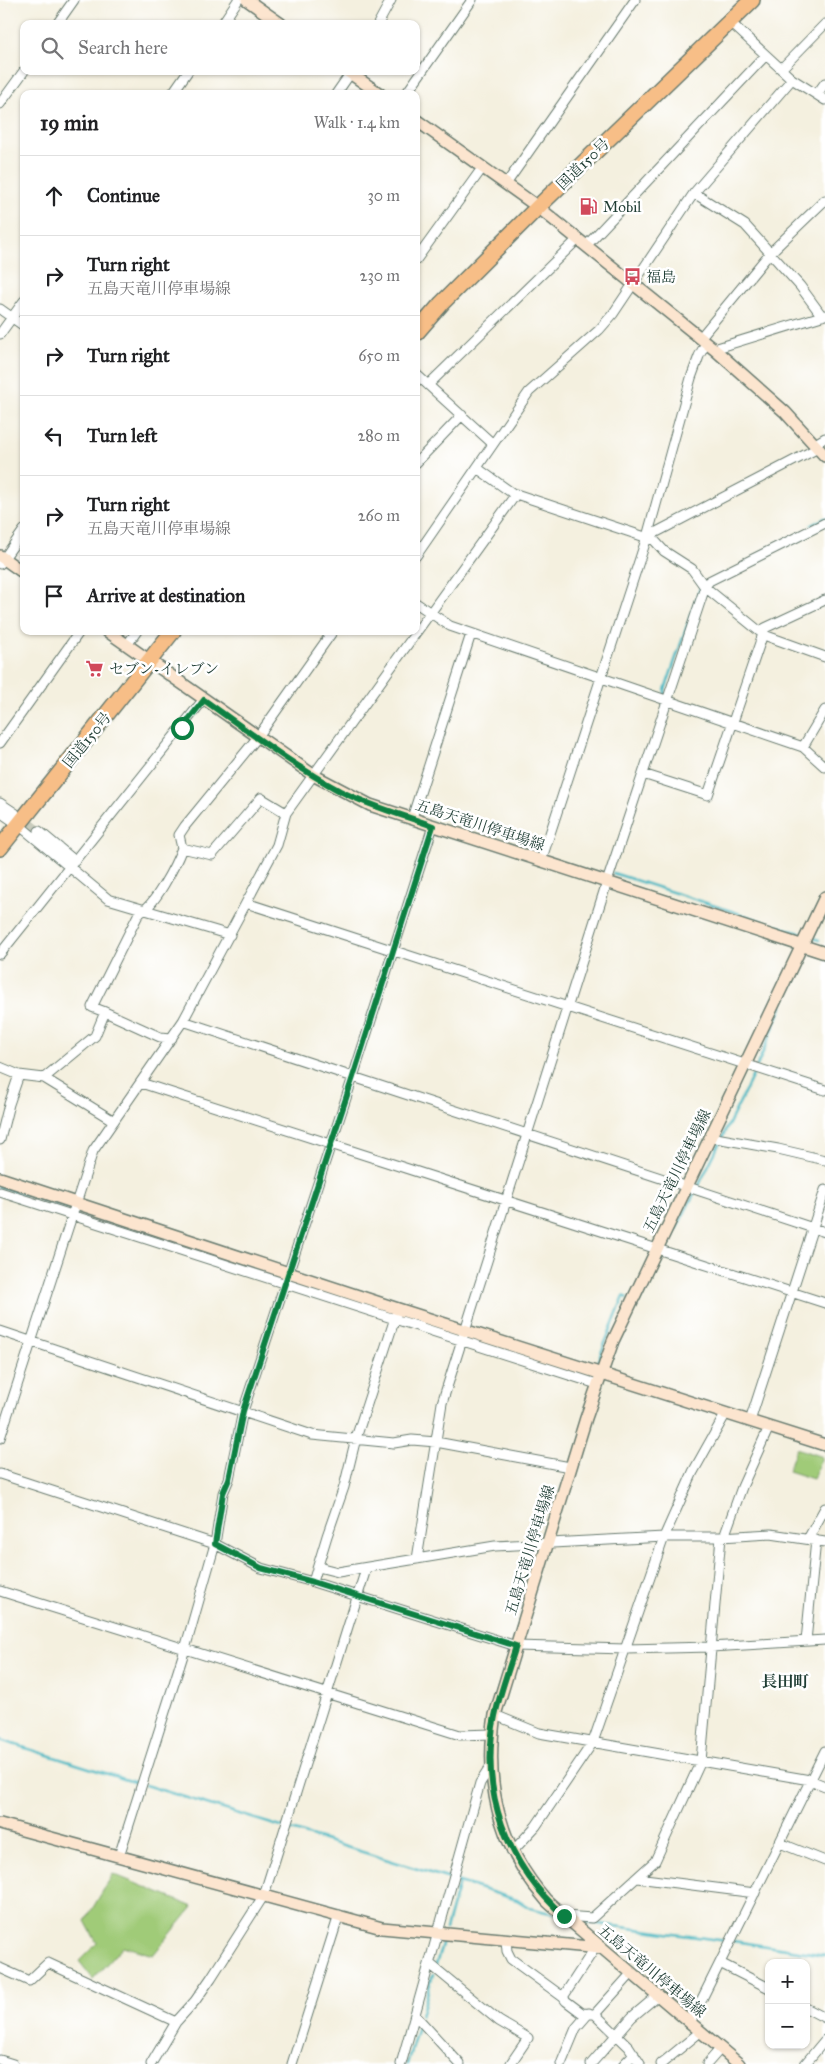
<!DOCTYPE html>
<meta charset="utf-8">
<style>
body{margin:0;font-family:"IM FELL Great Primer","Noto Serif JP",serif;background:#f6f6f6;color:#202124}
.controls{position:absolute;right:15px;bottom:15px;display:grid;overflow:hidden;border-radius:10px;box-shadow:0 1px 4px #0004}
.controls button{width:45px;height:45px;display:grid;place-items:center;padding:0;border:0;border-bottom:1px solid #e0e0e0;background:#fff;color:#202124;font:25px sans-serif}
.stop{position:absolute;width:15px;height:15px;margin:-11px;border:4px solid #0b8043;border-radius:50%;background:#fff}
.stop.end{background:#0b8043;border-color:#fff;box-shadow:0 1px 5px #0008}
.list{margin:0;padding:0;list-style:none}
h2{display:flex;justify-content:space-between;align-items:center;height:65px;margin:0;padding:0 20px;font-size:21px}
h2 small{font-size:16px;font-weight:400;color:#757577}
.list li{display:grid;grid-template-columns:32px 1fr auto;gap:15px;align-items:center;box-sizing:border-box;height:80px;padding:0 20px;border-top:1px solid #e0e0e0}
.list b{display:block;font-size:19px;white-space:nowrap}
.list p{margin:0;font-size:16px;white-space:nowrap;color:#757577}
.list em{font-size:16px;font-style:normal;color:#757577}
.icon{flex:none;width:28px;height:28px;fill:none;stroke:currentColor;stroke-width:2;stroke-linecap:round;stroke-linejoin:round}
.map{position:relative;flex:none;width:825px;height:2064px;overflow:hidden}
.search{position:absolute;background:#fff;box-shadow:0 1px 4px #0004;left:20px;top:20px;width:400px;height:55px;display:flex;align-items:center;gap:12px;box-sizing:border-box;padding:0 18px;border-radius:10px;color:#757577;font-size:19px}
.panel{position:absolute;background:#fff;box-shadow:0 1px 4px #0004;left:20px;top:90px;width:400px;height:545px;border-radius:10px}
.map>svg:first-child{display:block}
.green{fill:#a0cb78;stroke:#608456}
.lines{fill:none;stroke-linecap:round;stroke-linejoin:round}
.stream{stroke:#4bb9c4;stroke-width:2.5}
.street-tunnel{stroke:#c9ccbd;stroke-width:9;stroke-dasharray:9 4.5;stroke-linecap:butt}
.street-casing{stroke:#6a7c70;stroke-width:11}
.secondary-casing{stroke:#6a7c70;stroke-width:14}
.highway-casing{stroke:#6a7c70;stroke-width:18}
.street{stroke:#fff;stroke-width:9}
.secondary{stroke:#fce5cf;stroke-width:11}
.highway{stroke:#f7be87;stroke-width:15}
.route{stroke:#0b8043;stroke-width:6}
.labels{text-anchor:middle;stroke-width:5;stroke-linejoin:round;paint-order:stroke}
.street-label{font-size:15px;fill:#1f3d34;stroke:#fff}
.poi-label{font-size:15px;fill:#1f3d34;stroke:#fff;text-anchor:start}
.neighbourhood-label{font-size:16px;font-weight:bold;fill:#1f3d34;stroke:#fff}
</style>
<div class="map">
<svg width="825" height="2064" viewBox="0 0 825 2064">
<rect width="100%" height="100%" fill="#fff"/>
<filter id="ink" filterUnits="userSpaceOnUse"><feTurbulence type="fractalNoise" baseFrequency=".02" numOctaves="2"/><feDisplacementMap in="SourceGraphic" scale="10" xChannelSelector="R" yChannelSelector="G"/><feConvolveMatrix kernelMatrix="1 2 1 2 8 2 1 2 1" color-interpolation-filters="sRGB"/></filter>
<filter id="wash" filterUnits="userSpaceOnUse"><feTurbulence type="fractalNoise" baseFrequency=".0096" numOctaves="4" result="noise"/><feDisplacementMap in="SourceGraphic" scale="20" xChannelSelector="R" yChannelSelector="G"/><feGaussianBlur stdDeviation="1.12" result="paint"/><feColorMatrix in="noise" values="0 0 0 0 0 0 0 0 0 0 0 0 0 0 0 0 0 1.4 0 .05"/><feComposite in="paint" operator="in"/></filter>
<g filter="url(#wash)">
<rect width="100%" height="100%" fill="#f4f0df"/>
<path class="green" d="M796 1448 822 1457 813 1479 788 1471Z
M113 1874 193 1907 153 1955 123 1946 93 1979 79 1961 97 1943 85 1921Z"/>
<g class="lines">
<path class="stream" d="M342 94 351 80
M811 525 825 518
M665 696V690L701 585
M613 873 803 934
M810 937 819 940
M757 1066 782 1007
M0 1187 72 1210
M698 1187 755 1071
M77 1212 283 1278
M666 1249 695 1192
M289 1279 590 1377 591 1375
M638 1303 664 1254
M595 1368 624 1296 627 1298
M0 1740 140 1784
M145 1785 450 1879
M456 1881 517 1900 530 1908 554 1914
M584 1922 727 1941
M446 1929 459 1883
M733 1941 825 1955
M436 1965 444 1937
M421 2016 433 1974
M407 2064 418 2027"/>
</g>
</g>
<g filter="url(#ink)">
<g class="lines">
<path class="street-tunnel" d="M19 816 39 831"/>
<defs>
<path id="street" d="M730 22 792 79 825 100
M57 24 74 0
M222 24 238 0
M378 24 391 0
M781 69 825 24
M172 94 188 71
M336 94 352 71
M406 94 472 0
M817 94 825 83
M0 104 24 71
M506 184 635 0
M694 193 745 225 800 286 822 316
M586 246 766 55
M416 260 483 167
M0 309 24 326
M0 334 24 301
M700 338 770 253 825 200
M714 349 825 315
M416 374 493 444
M428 385 578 239
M815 444 825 438
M416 463 462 415
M477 468 515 495
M647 537 818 448
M416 556 529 392 599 330 613 314 694 193 792 79
M0 564 24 530
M416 603 450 626 803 747 825 767
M127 645 137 631
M0 743 80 631
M803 747 825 710
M643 774 708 795 765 628 825 600
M0 803 15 813
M0 812 19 825 108 899 230 935
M412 818 471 634
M39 831 75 861
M182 848 179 835 185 826 257 738 333 631
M541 861 647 537 691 378 699 356 706 343
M246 903 825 1090
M0 954 204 699
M105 1012 160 1037 172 1038
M183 1021 825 1232
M0 1067 19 1075 44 1078 114 1121
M44 1078 95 1036 105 1012 92 1007 139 913C154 908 176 864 182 848L212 855 261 798 286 813
M141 1083 825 1303
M710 1137 778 1149 825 1160
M0 1140 9 1104 19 1075
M0 1192 597 1384
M0 1331 312 1435 394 1443 412 1440 436 1442 570 1467
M750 1421 825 1190
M0 1438 93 1151 183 1021 277 845 286 813 516 494 654 540 664 551 692 569 705 587 764 635 825 657
M0 1474 215 1544 261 1568 313 1582 516 1646 626 1649 711 1647 825 1640
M724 1537 742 1487 769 1427
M808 1539 825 1508
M417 1559 442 1403 607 882 705 587 709 581 825 523
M318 1567 338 1572 495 1546 664 1537H721L771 1534 825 1542
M313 1582 327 1536 344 1487 356 1438 396 1315
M0 1591 460 1735 492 1734
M806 1641 816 1540
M495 1715 539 1733 810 1780 825 1786
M780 1843 825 1861
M512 1852 536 1826 593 1742 664 1537 693 1472 726 1413
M119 1856 185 1649 215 1544 223 1493 229 1479 243 1411 353 1077 433 826
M637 1878 755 1893
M565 1916 592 1918 655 1861 701 1761 721 1537
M506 1940 507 1951 511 1959 563 1997 566 2001 582 2013 595 2014 629 2047 640 2064
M720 1963 769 1988
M430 1964 499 2021 528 2038 511 2063 512 2064
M0 1968 29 1981 48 1963 176 2022
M563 1997 595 1948
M806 2008 825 2018
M595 2014 631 1974
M415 2015 460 2064
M690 2023 825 1751
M0 2060 13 2064
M151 2064 176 2022 195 2001 211 1978 264 1895 366 1569
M292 2064 339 1915
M401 2064 480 1783 491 1766
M561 2064 576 2028 589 2013
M591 2064 632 2017 657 1996
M624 2064 634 2054
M661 2064 700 2032
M707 2064 721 2048
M805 2064 825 2040"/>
<path id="secondary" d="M247 0 281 24
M347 71 380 94
M416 120 538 207 714 349 785 412 825 456
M0 556 24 573
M107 631 313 775 370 805 825 953
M0 1178 398 1309 825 1445
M0 1824 382 1928 601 1948
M739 2064 569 1920C561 1913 553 1907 546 1900 499 1846 484 1785 495 1715L586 1418 613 1341 825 897"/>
<path id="highway" d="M416 333 442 303 538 207 752 0
M0 848 173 631"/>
</defs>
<use href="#street" class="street-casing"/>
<use href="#secondary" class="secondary-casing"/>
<use href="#highway" class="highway-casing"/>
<use href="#street" class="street"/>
<use href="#secondary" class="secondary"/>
<use href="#highway" class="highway"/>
</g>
</g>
<g class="lines" filter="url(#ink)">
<path class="route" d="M182 728 204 700C248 731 292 765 340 791 370 806 402 815 433 826L353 1077 243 1411 229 1479 223 1493 215 1544 261 1568 313 1582 516 1646C509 1669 500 1692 495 1716 479 1792 507 1865 564 1916"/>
</g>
<defs>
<symbol id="fuel-bare" viewBox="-9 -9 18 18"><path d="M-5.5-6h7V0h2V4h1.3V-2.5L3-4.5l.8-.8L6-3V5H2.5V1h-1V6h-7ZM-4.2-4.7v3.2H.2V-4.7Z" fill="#d1495b" stroke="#fff" stroke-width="2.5" paint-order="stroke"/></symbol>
<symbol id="bus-bare" viewBox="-9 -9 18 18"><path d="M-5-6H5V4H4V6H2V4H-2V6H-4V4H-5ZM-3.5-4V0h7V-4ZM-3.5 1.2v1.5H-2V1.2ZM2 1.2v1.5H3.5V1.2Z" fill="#d1495b" stroke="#fff" stroke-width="2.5" paint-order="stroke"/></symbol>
<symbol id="supermarket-bare" viewBox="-9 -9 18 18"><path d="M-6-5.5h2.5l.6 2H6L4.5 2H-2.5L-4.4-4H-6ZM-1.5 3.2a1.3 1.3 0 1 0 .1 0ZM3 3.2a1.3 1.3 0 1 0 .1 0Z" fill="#d1495b" stroke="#fff" stroke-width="2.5" paint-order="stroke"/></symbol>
</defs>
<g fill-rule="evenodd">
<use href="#fuel-bare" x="576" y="194" width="25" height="25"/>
<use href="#bus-bare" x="620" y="264" width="25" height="25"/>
<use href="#supermarket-bare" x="82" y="656" width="25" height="25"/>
</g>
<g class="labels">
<g class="street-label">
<text transform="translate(583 164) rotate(-44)" y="5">国道150号</text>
<text transform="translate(87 740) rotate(-51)" y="5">国道150号</text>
<text transform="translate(480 825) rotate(18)" y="5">五島天竜川停車場線</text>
<text transform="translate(677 1171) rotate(-64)" y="5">五島天竜川停車場線</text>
<text transform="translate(530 1550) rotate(-73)" y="5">五島天竜川停車場線</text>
<text transform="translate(652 1971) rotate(40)" y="5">五島天竜川停車場線</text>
</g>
<g class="poi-label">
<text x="603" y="212">Mobil</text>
<text x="646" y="282">福島</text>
<text x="109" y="674">セブン-イレブン</text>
</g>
<g class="neighbourhood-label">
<text x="785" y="1687">長田町</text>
</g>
</g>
</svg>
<div class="controls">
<button>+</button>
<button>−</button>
</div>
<div class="stop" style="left:182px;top:728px"></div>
<div class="stop end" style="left:564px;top:1916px"></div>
<div class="search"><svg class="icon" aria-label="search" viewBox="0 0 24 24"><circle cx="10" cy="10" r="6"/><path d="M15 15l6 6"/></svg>Search here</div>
<section class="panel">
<h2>19 min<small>Walk · 1.4 km</small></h2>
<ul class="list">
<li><svg class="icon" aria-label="ahead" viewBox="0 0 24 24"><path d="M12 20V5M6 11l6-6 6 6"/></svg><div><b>Continue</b></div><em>30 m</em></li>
<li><svg class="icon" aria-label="right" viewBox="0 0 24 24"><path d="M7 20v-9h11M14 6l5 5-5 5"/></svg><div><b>Turn right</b><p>五島天竜川停車場線</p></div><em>230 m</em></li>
<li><svg class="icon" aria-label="right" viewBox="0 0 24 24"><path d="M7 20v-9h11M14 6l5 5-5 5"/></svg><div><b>Turn right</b></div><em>650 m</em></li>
<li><svg class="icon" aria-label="left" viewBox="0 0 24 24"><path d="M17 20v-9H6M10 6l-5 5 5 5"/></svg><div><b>Turn left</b></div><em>280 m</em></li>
<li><svg class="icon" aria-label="right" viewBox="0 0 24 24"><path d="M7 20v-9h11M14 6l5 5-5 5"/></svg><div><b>Turn right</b><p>五島天竜川停車場線</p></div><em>260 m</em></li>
<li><svg class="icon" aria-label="arrive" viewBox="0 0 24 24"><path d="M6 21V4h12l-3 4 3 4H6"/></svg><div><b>Arrive at destination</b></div></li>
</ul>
</section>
</div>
